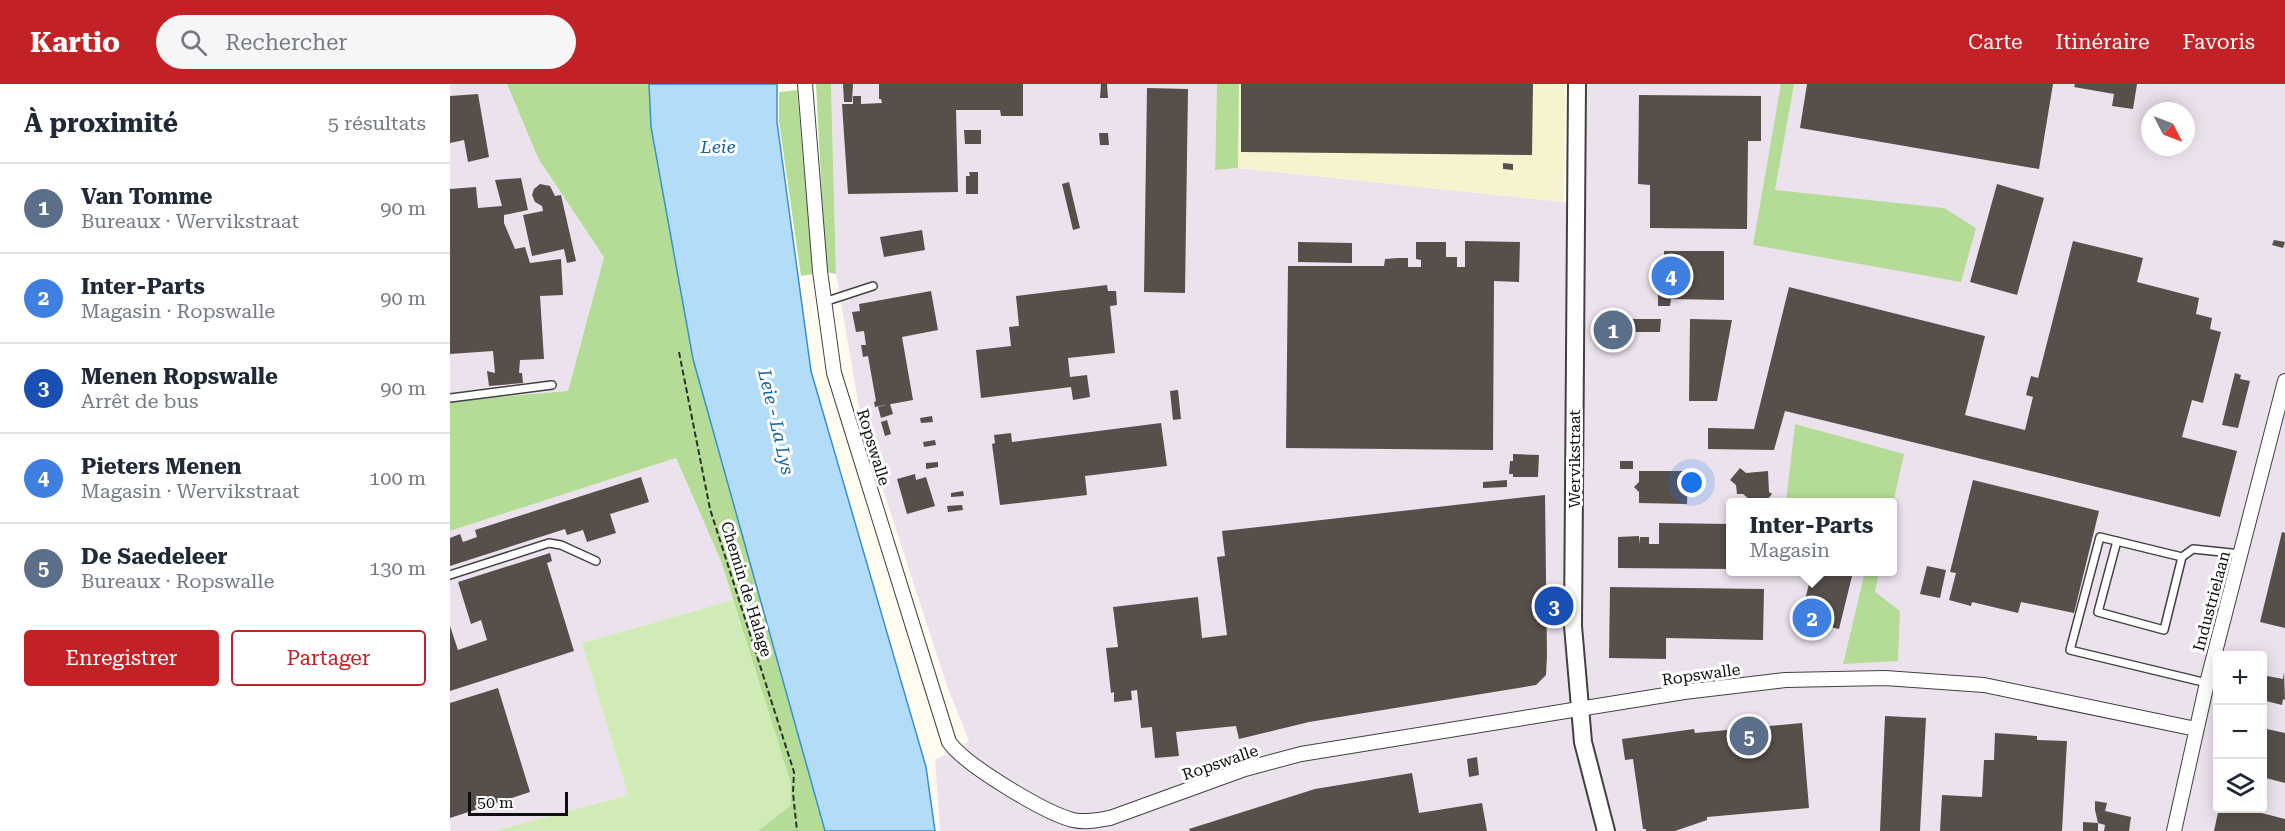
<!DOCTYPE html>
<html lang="fr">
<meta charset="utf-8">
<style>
body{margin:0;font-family:"Roboto Serif",serif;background:#f6f6f7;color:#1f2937}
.controls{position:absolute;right:18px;bottom:18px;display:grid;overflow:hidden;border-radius:6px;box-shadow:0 3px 15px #0003}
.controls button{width:54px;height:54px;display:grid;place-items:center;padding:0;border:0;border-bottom:2px solid #e0e1e3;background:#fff;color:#1f2937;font:30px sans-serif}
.compass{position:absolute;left:1691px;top:18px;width:54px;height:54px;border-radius:50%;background:#fff;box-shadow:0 3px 15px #0003;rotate:132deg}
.scale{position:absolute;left:18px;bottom:15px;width:100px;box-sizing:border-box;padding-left:6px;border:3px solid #0e0e0e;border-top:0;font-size:16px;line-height:21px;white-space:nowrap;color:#0e0e0e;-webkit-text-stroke:4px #fff;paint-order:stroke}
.you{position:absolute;left:1242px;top:399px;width:21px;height:21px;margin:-15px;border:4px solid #fff;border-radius:50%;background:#1a73e8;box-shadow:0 0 0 9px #1a73e833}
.badge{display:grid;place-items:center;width:39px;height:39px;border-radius:50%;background:#c22226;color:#fff;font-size:20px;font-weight:700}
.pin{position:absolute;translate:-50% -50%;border:3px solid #fff;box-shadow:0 2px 6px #0006}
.popup{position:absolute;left:1276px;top:414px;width:171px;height:78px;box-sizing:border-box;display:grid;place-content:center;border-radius:6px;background:#fff;filter:drop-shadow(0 2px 4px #0005);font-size:20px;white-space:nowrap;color:#747a83}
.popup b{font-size:22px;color:#1f2937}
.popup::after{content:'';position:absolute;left:50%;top:100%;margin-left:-12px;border:12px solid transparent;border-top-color:#fff}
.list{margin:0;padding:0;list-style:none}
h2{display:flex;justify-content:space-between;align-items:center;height:78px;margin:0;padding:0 24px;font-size:26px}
h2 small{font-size:20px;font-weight:400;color:#747a83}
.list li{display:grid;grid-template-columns:39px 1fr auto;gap:18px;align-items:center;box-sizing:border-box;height:90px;padding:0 24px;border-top:2px solid #e0e1e3}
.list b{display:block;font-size:22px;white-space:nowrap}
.list p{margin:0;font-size:20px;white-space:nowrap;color:#747a83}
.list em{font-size:20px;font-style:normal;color:#747a83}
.actions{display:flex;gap:12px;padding:18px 24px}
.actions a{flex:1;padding:14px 0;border:2px solid #c22226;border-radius:6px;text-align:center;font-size:21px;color:#c22226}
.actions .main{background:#c22226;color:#fff}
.icon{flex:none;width:33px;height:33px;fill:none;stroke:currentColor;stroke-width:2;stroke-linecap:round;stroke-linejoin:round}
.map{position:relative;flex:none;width:1835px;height:747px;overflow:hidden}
header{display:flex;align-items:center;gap:36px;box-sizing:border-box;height:84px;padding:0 30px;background:#c22226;color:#fff}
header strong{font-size:28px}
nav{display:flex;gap:33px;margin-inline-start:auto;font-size:21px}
.search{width:420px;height:54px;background:#f6f6f7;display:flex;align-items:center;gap:15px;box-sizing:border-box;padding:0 21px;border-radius:33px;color:#747a83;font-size:22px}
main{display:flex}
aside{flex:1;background:#fff}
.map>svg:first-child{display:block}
.industrial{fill:#ece2ed;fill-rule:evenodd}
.farmland{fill:#f6f3ce}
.green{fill:#d1ebb7}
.forest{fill:#b4dc96}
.water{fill:#b2dcf8;stroke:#3790d1;stroke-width:1.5}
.building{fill:#574f4a}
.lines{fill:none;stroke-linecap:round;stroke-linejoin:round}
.service-casing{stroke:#414141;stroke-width:10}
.minor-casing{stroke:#414141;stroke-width:16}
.tertiary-casing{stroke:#414141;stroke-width:20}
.path{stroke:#303030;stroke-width:2;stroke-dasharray:6 3;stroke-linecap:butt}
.service{stroke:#fff;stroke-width:7}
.minor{stroke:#fff;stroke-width:14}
.tertiary{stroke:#fff;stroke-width:16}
.labels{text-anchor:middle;stroke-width:6;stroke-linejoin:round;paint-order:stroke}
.street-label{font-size:16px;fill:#0e0e0e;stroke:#fff}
.water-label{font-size:18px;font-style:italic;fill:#1362a4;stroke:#fff}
</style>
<header>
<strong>Kartio</strong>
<div class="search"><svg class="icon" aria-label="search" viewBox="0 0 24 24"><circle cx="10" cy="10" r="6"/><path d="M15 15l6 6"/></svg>Rechercher</div>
<nav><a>Carte</a><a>Itinéraire</a><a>Favoris</a></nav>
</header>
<main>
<aside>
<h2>À proximité<small>5 résultats</small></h2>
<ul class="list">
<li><span class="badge" style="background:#5c6f8a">1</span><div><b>Van Tomme</b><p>Bureaux · Wervikstraat</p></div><em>90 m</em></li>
<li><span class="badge" style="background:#3f7fe0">2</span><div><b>Inter-Parts</b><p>Magasin · Ropswalle</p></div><em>90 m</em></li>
<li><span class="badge" style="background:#1a4fb4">3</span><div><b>Menen Ropswalle</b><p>Arrêt de bus</p></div><em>90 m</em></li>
<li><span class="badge" style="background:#3f7fe0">4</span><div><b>Pieters Menen</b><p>Magasin · Wervikstraat</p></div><em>100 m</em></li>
<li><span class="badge" style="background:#5c6f8a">5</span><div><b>De Saedeleer</b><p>Bureaux · Ropswalle</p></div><em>130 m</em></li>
</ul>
<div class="actions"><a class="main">Enregistrer</a><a>Partager</a></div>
</aside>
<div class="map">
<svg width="1835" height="747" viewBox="0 0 1835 747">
<rect width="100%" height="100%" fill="#fffcef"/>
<path class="industrial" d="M0 0H57L88 74 154 172 118 307 0 317Z
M381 0H767L765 86 788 84 1134 120 1136 0H1835V747H490L485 676 519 657 497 602 412 341 386 190ZM1700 27H1736V63H1700ZM1281 418H1443V488H1281ZM1768 572H1812V724H1768Z
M226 374 271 477 283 516 132 559 178 711 44 747H0V447Z"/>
<path class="farmland" d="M789 0H1115L1114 118 788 84Z"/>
<path class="green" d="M283 516 341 700V721L308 747H44L178 711 132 559Z"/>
<path class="forest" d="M57 0H199L201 43 243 275 375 747H269H308L341 721V700L271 477 226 374 0 447V317L118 307 154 173 88 74Z
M366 0H381L386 190 376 188Z
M767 0H789L788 84 765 86Z
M1331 0H1344L1325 106 1494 124 1526 144 1511 198 1303 161Z
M347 6 363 190 351 192 329 38V8Z
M1345 340 1454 370 1443 420V418H1336Z
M1415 488H1429L1425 508 1450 527 1448 577 1393 580Z"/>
<path class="water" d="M199 0H327V38L361 287 476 683 485 747H375L243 275 201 43Z"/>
<path class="building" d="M393 0H403L402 18H394Z
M429 0H573V32H551L550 26H506L508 108 398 110 392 20H403V12H411V20L432 19 431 15H429Z
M651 0H657L658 14H650Z
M791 0H1083L1082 71 791 68Z
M1357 0H1603L1589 85 1350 44Z
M1625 0H1687L1683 25 1662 22 1664 10 1624 3Z
M697 4 738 5 735 209 694 208Z
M28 10 39 73 18 78 14 56 0 59V12Z
M1189 11 1311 12V57H1298L1297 145 1200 144V101L1188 100Z
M514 46H531V60H515Z
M649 49H658L659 61H650Z
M1053 79 1063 80V86L1053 85Z
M519 88H528V110H516V92H520Z
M71 94 78 126 54 131V139L65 165 75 163 80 179 111 175 113 211 90 212 94 275 70 276 69 289H72L73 299 39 302 37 287 45 289 43 267 0 270V105L26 103 28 124 52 122 45 96Z
M619 98 630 144 623 146 612 100Z
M90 100 100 102 105 112 111 111 126 177 117 179 114 165 82 172 73 131 93 127 92 122 85 118 82 111 84 105Z
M1547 100 1594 114 1567 211 1520 198Z
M472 146 475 166 434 173 430 153Z
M1824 156 1835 158 1833 164 1822 161Z
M1015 157 1070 158 1069 198 1044 197 1043 366 836 364 838 182H934L935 175 948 174H958V183H971V176L966 175V158H996V173H1007V183H1015Z
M1623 157 1693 174 1687 198 1749 214 1746 230 1762 234 1760 245 1771 248 1753 319 1742 316 1732 353 1787 367 1770 433 1335 327 1324 366 1258 365V344L1304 345 1339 203 1535 252 1515 331 1575 346 1583 313 1576 311 1581 292 1588 294Z
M848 158 902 159V179L848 178Z
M1214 167H1274V216L1221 215 1220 222H1208V204H1214Z
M657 201 658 207H666L667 221 660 222 665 269 618 274 620 293 637 291 640 313 623 316 621 303 531 314 526 266 561 262 559 243 569 242 566 212Z
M481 207 488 246 452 253 463 316 425 323 424 318 426 317 418 272 413 273 411 261H416L414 247 406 248 402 228 410 227 409 220Z
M1161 235H1211L1210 248H1161Z
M1240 235 1282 236 1267 317H1239Z
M1785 289 1791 291 1790 295 1800 297 1788 344 1772 341Z
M728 306 731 335 723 336 720 307Z
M440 320 443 330 431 334 428 323Z
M482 332 483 338 471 339 470 334Z
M437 336 441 350 435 352 431 338Z
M711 339 717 382 635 392 637 411 550 421 542 360 545 359 544 351 561 349 562 358Z
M485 356 486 361 474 363 473 358Z
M1063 370 1089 371 1088 393H1063V390H1059L1060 377H1063Z
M1170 377H1183V385H1170Z
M488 378V383L476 385V379Z
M1290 384 1296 389 1318 387 1319 408 1322 410 1315 418H1300L1299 415 1293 410H1287L1286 401 1280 396Z
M1189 387H1238L1237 420 1189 419V408L1184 403 1189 398Z
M465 390 466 396 476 393 485 422 457 430 447 395Z
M191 393 199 418 160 430 166 449 137 458 133 446 117 451 115 445 0 482V454L10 450 13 458 27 453 25 446Z
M1057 396V403L1033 404V398Z
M1523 396 1649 427 1624 529 1571 518 1568 529 1522 518 1521 522 1499 516 1506 489 1500 488Z
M513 407 514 412 501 413V409Z
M1095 411 1097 572 1096 591 1086 601 859 638 789 655 786 642 726 648 729 672 705 674 702 643 691 644 687 606 681 607 682 616 664 618V608L661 609 656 564 668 563 663 523 748 513 752 554 777 551 767 473 775 472 772 447Z
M512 421 513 426 498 428 497 422Z
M1209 439 1281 440V485L1168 484V453L1189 452V460L1190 453H1199V460H1209Z
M1832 448 1835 449V544L1810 538Z
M100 469 102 477 97 479 124 567 0 607V542L8 566 37 556 31 536 21 540 8 498Z
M1477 482 1496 486 1490 514 1470 510Z
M1362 488H1403L1389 545 1350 536Z
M1160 503 1314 505 1313 556 1216 554V575L1159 574Z
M1834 588 1835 616 1833 615 1832 621 1812 616V591L1833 595Z
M48 604 80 708 0 734V619Z
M1435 632 1476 634 1470 747H1430Z
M1352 639 1359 724 1257 733V736L1225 747H1196V745H1193L1183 675 1175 676 1172 655 1244 645 1245 649Z
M1812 644 1835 649V699L1812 693Z
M1545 649 1587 652V656L1617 657 1612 747H1490L1492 711 1532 713 1534 676H1544Z
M1027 673 1029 691 1019 693 1017 675Z
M962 689 969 729 1032 719 1037 747H740L739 745 865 705Z
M1645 717 1657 719 1655 727 1681 733 1679 747H1654L1655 741 1648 739 1645 726Z
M1769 724H1792L1835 735V747H1764Z
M1633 738 1648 739V747H1633Z"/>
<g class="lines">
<defs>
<path id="service" d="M374 218 423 202
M0 314 102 301
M1667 457 1648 528 1714 546 1732 473 1650 453 1620 566 1757 599
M1732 473 1743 465 1791 470
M0 491 99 459 111 461 146 477"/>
<path id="minor" d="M355 0 370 187 384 289 499 658C515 681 595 729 623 736 636 739 648 736 660 734L795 685 851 670 1234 608 1335 596 1435 594 1534 601 1746 645
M1724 747 1757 599 1835 297"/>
<path id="tertiary" d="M1127 0 1123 542 1133 658 1156 747"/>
</defs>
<use href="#service" class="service-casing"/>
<use href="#minor" class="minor-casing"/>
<use href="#tertiary" class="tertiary-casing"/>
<path class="path" d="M229 268 260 425 344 688 343 709 347 747"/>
<use href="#service" class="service"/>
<use href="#minor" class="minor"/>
<use href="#tertiary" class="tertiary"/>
</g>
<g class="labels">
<g class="street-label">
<text transform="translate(424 363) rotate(73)" y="6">Ropswalle</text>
<text transform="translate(1124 375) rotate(-90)" y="6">Wervikstraat</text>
<text transform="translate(297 505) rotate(73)" y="6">Chemin de Halage</text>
<text transform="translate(1761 517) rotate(-75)" y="6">Industrielaan</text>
<text transform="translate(1251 590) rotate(-8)" y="6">Ropswalle</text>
<text transform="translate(770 678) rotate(-19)" y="6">Ropswalle</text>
</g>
<g class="water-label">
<text x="268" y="69">Leie</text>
<text transform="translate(326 338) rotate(77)" y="6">Leie - La Lys</text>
</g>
</g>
</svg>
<div class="controls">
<button>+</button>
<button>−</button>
<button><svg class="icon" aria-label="layers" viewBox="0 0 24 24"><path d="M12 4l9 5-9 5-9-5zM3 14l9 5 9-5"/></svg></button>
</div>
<svg class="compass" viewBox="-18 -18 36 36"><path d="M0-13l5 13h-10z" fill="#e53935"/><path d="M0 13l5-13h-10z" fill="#747a83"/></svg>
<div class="scale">50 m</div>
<div class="you"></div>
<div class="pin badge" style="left:1163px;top:246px;background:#5c6f8a">1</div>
<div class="pin badge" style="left:1362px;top:534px;background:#3f7fe0">2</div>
<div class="popup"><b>Inter-Parts</b>Magasin</div>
<div class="pin badge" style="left:1104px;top:522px;background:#1a4fb4">3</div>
<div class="pin badge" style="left:1221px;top:192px;background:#3f7fe0">4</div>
<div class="pin badge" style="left:1299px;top:652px;background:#5c6f8a">5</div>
</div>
</main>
